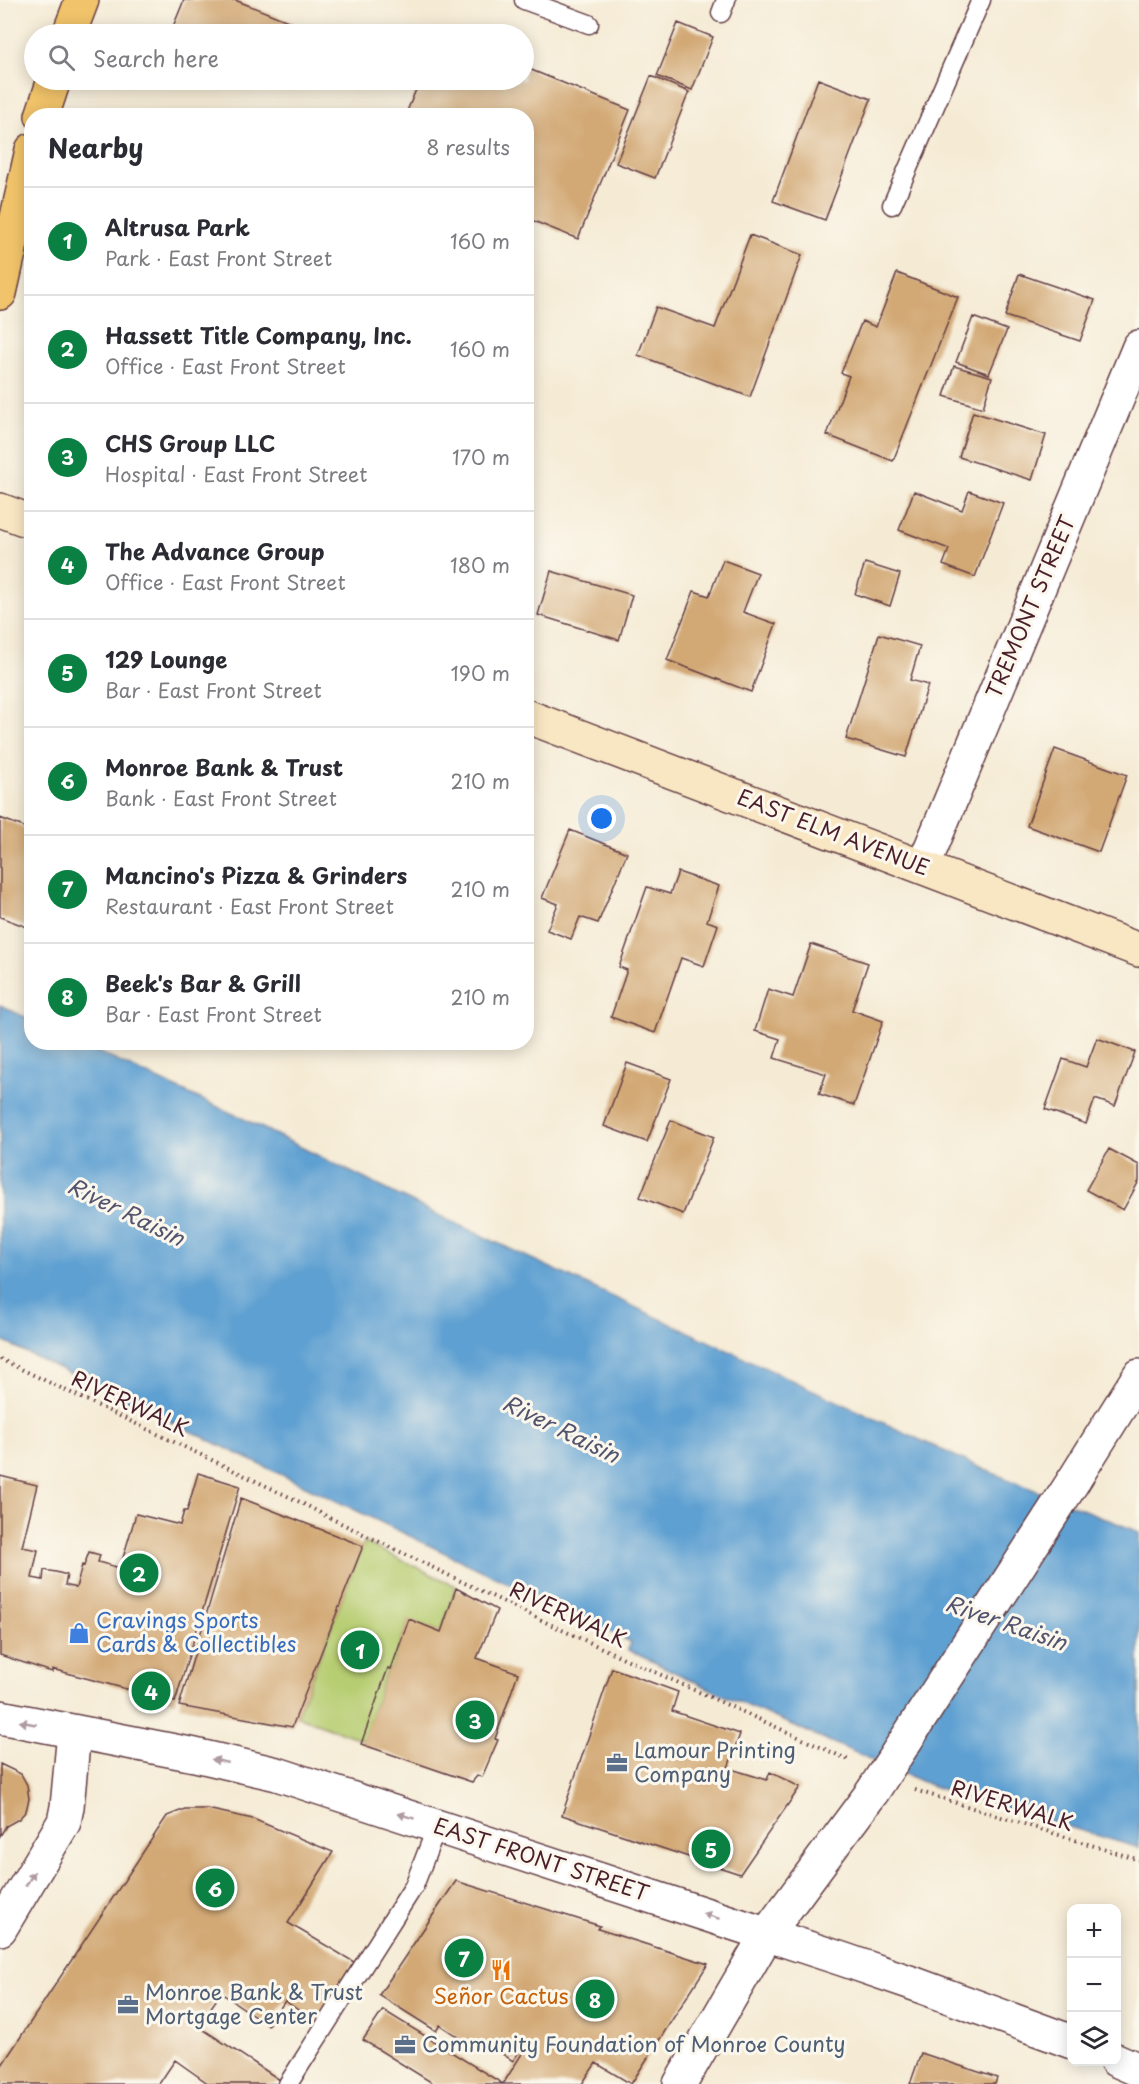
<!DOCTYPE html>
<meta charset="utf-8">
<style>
body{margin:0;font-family:"Playpen Sans",sans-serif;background:#f2f2f3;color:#2b2b33}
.controls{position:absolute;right:18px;bottom:18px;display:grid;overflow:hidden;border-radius:12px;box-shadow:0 3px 15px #0003}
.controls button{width:54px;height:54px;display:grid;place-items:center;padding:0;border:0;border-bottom:2px solid #e1e1e2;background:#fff;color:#2b2b33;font:30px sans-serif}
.you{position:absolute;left:602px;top:819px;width:21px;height:21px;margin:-15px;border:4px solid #fff;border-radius:50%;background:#1a73e8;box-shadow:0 0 0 9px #1a73e833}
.badge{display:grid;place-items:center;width:39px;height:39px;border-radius:50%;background:#0b8043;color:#fff;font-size:20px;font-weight:700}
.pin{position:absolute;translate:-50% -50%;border:3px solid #fff;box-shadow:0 2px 6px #0006}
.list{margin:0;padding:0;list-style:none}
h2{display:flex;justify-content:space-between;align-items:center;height:78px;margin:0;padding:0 24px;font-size:26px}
h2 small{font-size:20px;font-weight:400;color:#7c7c81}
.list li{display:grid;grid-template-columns:39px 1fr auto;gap:18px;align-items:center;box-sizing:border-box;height:108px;padding:0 24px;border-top:2px solid #e1e1e2}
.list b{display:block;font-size:22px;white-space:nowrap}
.list p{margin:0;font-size:20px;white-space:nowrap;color:#7c7c81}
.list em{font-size:20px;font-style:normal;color:#7c7c81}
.icon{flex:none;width:33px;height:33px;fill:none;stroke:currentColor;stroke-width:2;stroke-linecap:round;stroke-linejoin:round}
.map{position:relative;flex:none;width:1139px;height:2084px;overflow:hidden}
.search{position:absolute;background:#fff;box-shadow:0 3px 15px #0003;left:24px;top:24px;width:510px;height:66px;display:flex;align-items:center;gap:15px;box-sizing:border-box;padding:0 21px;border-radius:33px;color:#7c7c81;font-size:22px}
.panel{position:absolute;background:#fff;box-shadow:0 3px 15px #0003;left:24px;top:108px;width:510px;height:942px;border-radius:24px}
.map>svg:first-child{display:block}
.green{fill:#b7cd72;stroke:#80764e;stroke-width:1.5}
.water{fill:#5fa0d2;stroke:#54607e;stroke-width:1.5}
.building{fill:#d2a874}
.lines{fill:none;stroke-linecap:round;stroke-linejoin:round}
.service-casing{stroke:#643e44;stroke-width:21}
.minor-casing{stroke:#643e44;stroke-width:36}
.tertiary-casing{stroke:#643e44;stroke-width:36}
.secondary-casing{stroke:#643e44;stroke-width:36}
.primary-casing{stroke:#643e44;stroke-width:36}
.path{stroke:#643e44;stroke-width:4;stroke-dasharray:1.5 4.5;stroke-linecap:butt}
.service{stroke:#fff;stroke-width:18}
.minor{stroke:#fff;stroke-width:33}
.tertiary{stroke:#fff;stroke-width:33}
.secondary{stroke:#f9e7c3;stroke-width:33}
.primary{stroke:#f1c36a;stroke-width:33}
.tertiary-bridge-casing{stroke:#643e44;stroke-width:36;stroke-linecap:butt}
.tertiary-bridge{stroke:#fff;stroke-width:33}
.oneway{fill:#ae9aa0}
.labels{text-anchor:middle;stroke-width:6;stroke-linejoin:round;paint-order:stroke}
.street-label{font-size:21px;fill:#4a1f2b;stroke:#fbf7ec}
.shop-label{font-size:21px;fill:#366cbe;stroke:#fbf7ec;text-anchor:start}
.service-label{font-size:21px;fill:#4e5e75;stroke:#fbf7ec;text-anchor:start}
.food-label{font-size:21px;fill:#c56008;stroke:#fbf7ec}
.water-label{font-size:22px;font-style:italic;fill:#52536e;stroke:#fbf7ec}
</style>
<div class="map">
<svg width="1139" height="2084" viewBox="0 0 1139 2084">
<rect width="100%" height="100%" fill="#fbf7ec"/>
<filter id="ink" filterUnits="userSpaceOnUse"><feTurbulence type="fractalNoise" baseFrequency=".0167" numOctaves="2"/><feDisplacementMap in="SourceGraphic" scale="12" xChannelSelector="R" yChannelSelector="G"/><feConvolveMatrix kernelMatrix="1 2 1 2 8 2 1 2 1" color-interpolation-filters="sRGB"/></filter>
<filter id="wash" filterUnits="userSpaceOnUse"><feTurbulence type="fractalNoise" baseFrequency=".008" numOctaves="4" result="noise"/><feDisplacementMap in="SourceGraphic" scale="24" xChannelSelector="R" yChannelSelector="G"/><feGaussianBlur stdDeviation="1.35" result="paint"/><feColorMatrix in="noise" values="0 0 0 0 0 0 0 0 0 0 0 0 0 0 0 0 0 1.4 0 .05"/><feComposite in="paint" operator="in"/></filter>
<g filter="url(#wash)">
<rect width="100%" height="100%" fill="#f5ebd5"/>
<path class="green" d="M364 1542 456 1586 441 1632 409 1620 391 1669H387L363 1740 297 1716Z"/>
<path class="water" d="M0 1005 31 1020 32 1042 78 1043 242 1118 448 1220 985 1470 1139 1532V1848L932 1786 723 1695 628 1650 631 1642 0 1340Z"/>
<g id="blocks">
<path class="building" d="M184 0H235L303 27 300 34H170Z
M678 23 713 37 692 90 657 76Z
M524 67 630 110 578 239 526 218V116H405L420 80H524Z
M651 76 689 92 655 178 616 163Z
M818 79 871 99 825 220 773 201Z
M252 80H278L274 88Z
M750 235 802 255 750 397 638 355 656 307 715 328Z
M897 273 958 297 893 461 827 435 849 376 841 373 862 321 876 327Z
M1019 274 1095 300 1080 341 1005 316Z
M973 317 1007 330 989 374 956 362Z
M954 366 992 377 983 408 944 396Z
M973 412 1046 435 1032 480 959 457Z
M914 491 962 510 969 491 1003 503 975 577 943 565 949 549 899 530Z
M723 560 758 573 743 612 776 624 751 692 667 660 694 591 709 596Z
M865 563 900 574 890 606 855 594Z
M551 571 632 595 619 640 538 615Z
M879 634 920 646 910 680 928 685 906 757 846 739Z
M1055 749 1127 775 1099 852 1027 826Z
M0 818 32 830V929L0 917Z
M570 830 627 853 598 923 580 917 571 939 547 930 558 904 542 898Z
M678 872 719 886 707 921 718 925 704 966 681 958 655 1033 611 1017 627 970 619 967 647 887 670 894Z
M811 944 868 963 852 1010 883 1021 854 1105 819 1094 826 1074 774 1058 780 1039 755 1031 768 989 793 997Z
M1097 1038 1135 1052 1115 1106 1095 1099 1086 1124 1045 1109 1063 1059 1086 1067Z
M627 1063 671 1079 647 1142 604 1126Z
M671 1120 714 1137 683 1214 640 1197Z
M1109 1149 1139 1165V1181L1123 1210 1086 1190Z
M198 1473 240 1486 175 1702 52 1669V1672L0 1655V1476L37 1485 22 1547 38 1550 32 1578 43 1580 44 1570 56 1572 67 1575 65 1585 76 1588 82 1565 84 1566 89 1552 100 1555 98 1562 120 1568 136 1514 180 1525 184 1511H187Z
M241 1498 363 1546 292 1727 179 1706Z
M456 1588 497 1610 477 1658 518 1673 495 1739 498 1740 482 1777 477 1776 472 1782 361 1744 388 1668 391 1669 409 1619 441 1632Z
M612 1668 678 1692 672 1711 740 1734 728 1768 767 1780 770 1772 800 1787 740 1874 562 1815Z
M0 1764 21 1774 27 1785 29 1799 26 1811 19 1819 6 1826 0 1836Z
M185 1809H207L253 1819 333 1852 288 1923 354 1962 317 2023 285 2001 268 2025 221 1993 198 2026 280 2080 277 2084H209L175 2060 159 2084H0V2068L167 1816Z
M456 1881 600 1926 598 1929 708 1964 631 2084 596 2063 582 2084H434L363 2040 383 2010 503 2084 525 2049 522 2047 513 2061 481 2040 476 2049 440 2025 436 2031 379 1995Z
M921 2053 997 2078 995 2084H910Z"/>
</g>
</g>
<g filter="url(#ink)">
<use href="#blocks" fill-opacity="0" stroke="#643e44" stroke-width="1.5"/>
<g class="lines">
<defs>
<path id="service" d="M524 0 589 24
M721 13 726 0
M892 205 981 0
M288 2084 414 1886 437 1826"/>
<path id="minor" d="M923 867 1139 347
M0 1929 64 1822 67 1807 74 1732"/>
<path id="tertiary" d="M1074 1480 1139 1376
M0 1717 195 1755 277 1774 842 1959 912 1983 1072 2042
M1116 2060 1139 2070
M680 2084 767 1934 873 1791"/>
<path id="secondary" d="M0 510 32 522
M526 716 1139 950"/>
<path id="primary" d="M69 34 82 0
M42 116 54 80
M0 293 32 150"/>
</defs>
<use href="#service" class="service-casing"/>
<use href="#minor" class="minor-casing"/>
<use href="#tertiary" class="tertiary-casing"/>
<use href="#secondary" class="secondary-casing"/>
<use href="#primary" class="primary-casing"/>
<path class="path" d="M0 1359 302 1503 326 1516 562 1630 851 1761
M915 1790 1139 1860"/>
<use href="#service" class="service"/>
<use href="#minor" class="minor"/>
<use href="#tertiary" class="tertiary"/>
<use href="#secondary" class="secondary"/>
<use href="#primary" class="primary"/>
<defs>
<path id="tertiary-bridge" d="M873 1791 1074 1480"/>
</defs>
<use href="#tertiary-bridge" class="tertiary-bridge-casing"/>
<use href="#tertiary-bridge" class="tertiary-bridge"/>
</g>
<defs><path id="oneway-solid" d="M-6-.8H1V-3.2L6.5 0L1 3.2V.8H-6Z" transform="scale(1.5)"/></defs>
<g class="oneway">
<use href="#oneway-solid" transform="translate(28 1723) rotate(-169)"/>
<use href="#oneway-solid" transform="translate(220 1761) rotate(-168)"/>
<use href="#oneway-solid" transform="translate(406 1816) rotate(-163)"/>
<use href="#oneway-solid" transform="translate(30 1879) rotate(-59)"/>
<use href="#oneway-solid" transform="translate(711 1916) rotate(-162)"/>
</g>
</g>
<defs>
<symbol id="shop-bare" viewBox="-9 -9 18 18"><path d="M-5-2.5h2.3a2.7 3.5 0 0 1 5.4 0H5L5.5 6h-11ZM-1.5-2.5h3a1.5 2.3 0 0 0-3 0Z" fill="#3f7fe0" stroke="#fbf7ec" stroke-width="2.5" paint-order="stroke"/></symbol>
<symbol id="office-bare" viewBox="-9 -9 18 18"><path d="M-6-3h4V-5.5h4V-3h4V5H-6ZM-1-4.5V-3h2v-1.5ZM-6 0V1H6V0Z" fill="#5c6f8a" stroke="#fbf7ec" stroke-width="2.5" paint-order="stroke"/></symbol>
<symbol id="restaurant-bare" viewBox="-9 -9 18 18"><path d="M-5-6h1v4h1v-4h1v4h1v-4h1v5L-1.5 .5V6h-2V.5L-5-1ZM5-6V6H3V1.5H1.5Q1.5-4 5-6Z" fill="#e8710a" stroke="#fbf7ec" stroke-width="2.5" paint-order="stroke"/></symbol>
</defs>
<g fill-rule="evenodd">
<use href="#shop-bare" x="64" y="1618" width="30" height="30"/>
<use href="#office-bare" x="602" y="1748" width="30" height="30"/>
<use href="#restaurant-bare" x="486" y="1955" width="30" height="30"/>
<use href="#office-bare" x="113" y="1990" width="30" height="30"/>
<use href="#office-bare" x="390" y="2030" width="30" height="30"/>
</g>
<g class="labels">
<g class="street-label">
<text transform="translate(1031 607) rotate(-67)" y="7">TREMONT STREET</text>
<text transform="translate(833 833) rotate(21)" y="7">EAST ELM AVENUE</text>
<text transform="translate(130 1404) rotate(25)" y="7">RIVERWALK</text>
<text transform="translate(568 1615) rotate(25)" y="7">RIVERWALK</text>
<text transform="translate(1012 1806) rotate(17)" y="7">RIVERWALK</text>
<text transform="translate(541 1860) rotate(18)" y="7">EAST FRONT STREET</text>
</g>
<g class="shop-label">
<text x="96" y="1628">Cravings Sports<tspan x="96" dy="24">Cards &amp; Collectibles</tspan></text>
</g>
<g class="service-label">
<text x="634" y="1758">Lamour Printing<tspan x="634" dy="24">Company</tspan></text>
<text x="145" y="2000">Monroe Bank &amp; Trust<tspan x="145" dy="24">Mortgage Center</tspan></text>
<text x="422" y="2052">Community Foundation of Monroe County</text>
</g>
<g class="food-label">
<text x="501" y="2004">Señor Cactus</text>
</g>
<g class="water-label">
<text transform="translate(126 1212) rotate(26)" y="8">River Raisin</text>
<text transform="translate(561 1429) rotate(26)" y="8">River Raisin</text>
<text transform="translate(1006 1623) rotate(19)" y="8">River Raisin</text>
</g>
</g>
</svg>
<div class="controls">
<button>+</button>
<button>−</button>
<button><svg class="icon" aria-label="layers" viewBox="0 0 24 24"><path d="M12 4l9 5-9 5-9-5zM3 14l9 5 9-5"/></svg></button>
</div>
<div class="you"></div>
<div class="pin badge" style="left:360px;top:1650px">1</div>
<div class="pin badge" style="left:139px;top:1573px">2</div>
<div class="pin badge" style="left:475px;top:1720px">3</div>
<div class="pin badge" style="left:151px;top:1691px">4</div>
<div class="pin badge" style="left:711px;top:1849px">5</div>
<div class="pin badge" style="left:215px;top:1888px">6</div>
<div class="pin badge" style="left:464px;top:1958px">7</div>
<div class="pin badge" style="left:595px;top:1999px">8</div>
<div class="search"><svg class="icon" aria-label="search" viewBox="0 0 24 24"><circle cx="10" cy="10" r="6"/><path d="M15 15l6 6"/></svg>Search here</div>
<section class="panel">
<h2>Nearby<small>8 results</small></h2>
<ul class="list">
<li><span class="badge">1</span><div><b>Altrusa Park</b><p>Park · East Front Street</p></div><em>160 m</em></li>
<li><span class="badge">2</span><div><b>Hassett Title Company, Inc.</b><p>Office · East Front Street</p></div><em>160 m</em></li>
<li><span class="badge">3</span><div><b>CHS Group LLC</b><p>Hospital · East Front Street</p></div><em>170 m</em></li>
<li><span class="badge">4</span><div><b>The Advance Group</b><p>Office · East Front Street</p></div><em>180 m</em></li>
<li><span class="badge">5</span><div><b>129 Lounge</b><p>Bar · East Front Street</p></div><em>190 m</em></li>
<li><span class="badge">6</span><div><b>Monroe Bank &amp; Trust</b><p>Bank · East Front Street</p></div><em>210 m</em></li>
<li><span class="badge">7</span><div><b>Mancino's Pizza &amp; Grinders</b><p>Restaurant · East Front Street</p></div><em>210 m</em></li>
<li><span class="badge">8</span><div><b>Beek's Bar &amp; Grill</b><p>Bar · East Front Street</p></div><em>210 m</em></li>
</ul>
</section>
</div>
